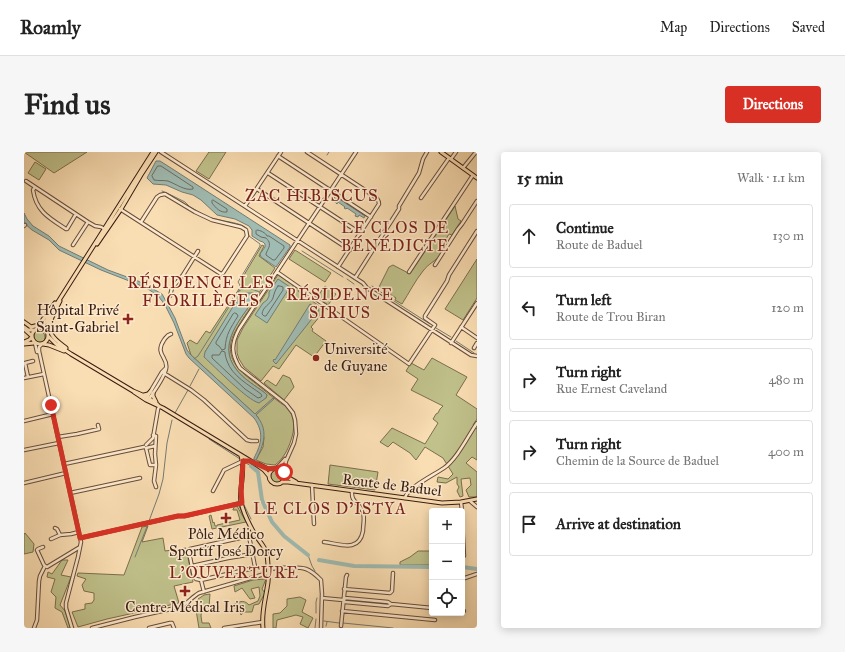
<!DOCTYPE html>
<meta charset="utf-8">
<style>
body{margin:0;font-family:"IM FELL Great Primer",serif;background:#f6f6f6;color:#222}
.controls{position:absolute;right:12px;bottom:12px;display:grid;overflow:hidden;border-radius:4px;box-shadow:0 2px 10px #0003}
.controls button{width:36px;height:36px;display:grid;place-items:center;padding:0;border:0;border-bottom:1px solid #e0e0e0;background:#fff;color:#222;font:20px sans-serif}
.stop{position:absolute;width:12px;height:12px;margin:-9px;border:3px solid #d93025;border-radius:50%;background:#fff}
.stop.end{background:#d93025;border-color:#fff;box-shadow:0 1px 4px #0008}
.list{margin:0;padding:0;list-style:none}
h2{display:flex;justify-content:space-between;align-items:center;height:52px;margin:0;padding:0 16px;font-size:17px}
h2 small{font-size:13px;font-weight:400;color:#767676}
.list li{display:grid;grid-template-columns:26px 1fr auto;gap:12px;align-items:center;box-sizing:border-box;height:64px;margin:0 8px 8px;padding:0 8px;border:1px solid #e0e0e0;border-radius:4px}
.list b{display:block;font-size:15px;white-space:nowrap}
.list p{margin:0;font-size:13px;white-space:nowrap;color:#767676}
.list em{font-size:13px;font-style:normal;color:#767676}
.icon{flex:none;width:22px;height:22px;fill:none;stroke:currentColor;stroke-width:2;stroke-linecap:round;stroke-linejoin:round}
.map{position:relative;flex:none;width:453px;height:476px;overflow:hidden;border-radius:4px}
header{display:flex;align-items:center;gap:24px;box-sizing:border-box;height:56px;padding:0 20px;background:#fff;border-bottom:1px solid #e0e0e0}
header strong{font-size:19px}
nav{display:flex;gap:22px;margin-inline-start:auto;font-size:14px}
.intro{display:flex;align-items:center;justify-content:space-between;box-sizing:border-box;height:96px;padding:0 24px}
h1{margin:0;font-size:28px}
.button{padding:10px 18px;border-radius:4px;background:#d93025;color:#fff;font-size:14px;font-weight:700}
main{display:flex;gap:24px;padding:0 24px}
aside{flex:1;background:#fff;border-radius:4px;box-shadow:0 2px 10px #0003}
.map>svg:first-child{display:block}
.green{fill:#c0c18b;stroke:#7c6e4e;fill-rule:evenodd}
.water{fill:#9fbbb2;stroke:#767b72}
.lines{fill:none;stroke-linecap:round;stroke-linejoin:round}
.shore{stroke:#6c6c62;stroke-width:1}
.stream{stroke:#767b72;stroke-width:1}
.river{stroke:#9fbbb2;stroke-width:4}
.minor-casing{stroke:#694c3a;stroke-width:4.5}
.major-casing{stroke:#391c12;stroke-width:5}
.minor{stroke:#fceace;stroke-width:2.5}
.major{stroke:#fadeb3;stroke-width:3}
.route{stroke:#d93025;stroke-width:5}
.poi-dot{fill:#8f2418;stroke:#fceace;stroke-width:1.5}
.labels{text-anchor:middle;stroke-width:3;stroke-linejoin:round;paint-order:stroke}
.poi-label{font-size:15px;fill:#391c12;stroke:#fceace}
.street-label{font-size:15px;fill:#391c12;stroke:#fceace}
.neighbourhood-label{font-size:16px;letter-spacing:1px;fill:#7a1f14;stroke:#fceace}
.quarter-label{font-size:17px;letter-spacing:1px;fill:#7a1f14;stroke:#fceace}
</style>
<header>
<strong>Roamly</strong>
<nav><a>Map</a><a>Directions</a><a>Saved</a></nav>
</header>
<div class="intro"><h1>Find us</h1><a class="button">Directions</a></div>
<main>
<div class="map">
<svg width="453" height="476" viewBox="0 0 453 476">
<rect width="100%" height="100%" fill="#fadeb3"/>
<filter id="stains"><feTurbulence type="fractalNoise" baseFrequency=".005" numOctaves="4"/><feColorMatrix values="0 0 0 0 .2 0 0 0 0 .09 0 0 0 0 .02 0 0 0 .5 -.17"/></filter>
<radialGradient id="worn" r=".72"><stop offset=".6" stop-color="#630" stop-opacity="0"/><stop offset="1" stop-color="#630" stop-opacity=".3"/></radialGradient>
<path class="green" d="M0 0H63L30 21Z
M185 0H202L185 27 172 19Z
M11 10 22 17 15 28 4 21Z
M431 54 434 67 437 69 428 83 425 82 417 95V102C411 110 405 111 399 119 391 129 385 141 378 152L371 148 372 146 355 135 365 115 369 113 386 122Z
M238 93 240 94 235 104 251 116 235 141V143C228 154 209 178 207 190 203 212 220 222 235 234 241 239 247 244 254 249 257 252 261 253 264 256 271 266 271 277 267 288 264 298 259 307 251 313L242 312 232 308 239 295 240 286 234 265 167 203 163 191 166 188 173 192 182 179 186 181 217 134V128ZM218 143 232 145C218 165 192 192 212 217 219 227 232 234 241 241L243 243 242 246 233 250 219 240 181 200Z
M271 98 307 121 301 130 265 107Z
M453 107V146L439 168 421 157Z
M254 123 269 133V136L270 137 272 135 275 137 274 139 301 158 287 175 289 177 288 179 302 189 290 205 272 193 255 217 249 214 237 229 220 215 215 207 213 201V188L219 176Z
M301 134 312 142 304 153 293 145Z
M9 185a6 6 0 1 1 12 0a6 6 0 1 1-12 0Z
M408 206 443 225 432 243 453 257V267L449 273 453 277V308L448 305 442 311 453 320V345H445L442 338 447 333 446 326 437 327 439 344 436 345 433 339 435 335 433 332V325L422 331 413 330 414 325 424 327 429 322 419 306 401 295 392 308 386 301 369 290 364 295 356 290 368 276 401 292 414 271 409 267 412 262 414 261 416 257 419 254 387 238 394 227 382 219 387 211 400 218Z
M259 223 266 226 270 235 260 248 240 231 243 228 252 234Z
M306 313 354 320 351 338 304 332Z
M246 324a7 7 0 1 1 14 0a7 7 0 1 1-14 0Z
M210 354H213L222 370 188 377 185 364 187 363 189 371 190 370 191 374H193V373L216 368 213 358H209V357L210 356Z
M124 374 118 390 139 386 141 399 162 396 169 430 150 434 155 451 83 467 54 475 48 460 61 457V452L68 451 70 448V441L60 439 58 433 62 427 53 424 54 421 100 423 118 375Z
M1 381 10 392 9 400 0 402V382Z
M394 399H408V413H376V410L386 405Z
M38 408H44L37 423 47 425 36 453 41 459 47 476H44L38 460 31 456 32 445 27 440 31 427 23 425 24 420 28 422Z
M242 427 238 437 241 441 235 452 230 453 228 460H220L217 463 215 458 207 454C213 451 219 446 225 453L234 449 236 444 235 435 227 437 231 446 226 447 218 436 211 440 210 434 229 428Z
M186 442 185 455 178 456 177 464 178 471H185L187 476H175L172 458 174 447 180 443Z
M276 445 282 448 278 460 289 466 284 476 276 472 279 465 272 463 253 468 252 476H249V462L256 461 263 454V447Z"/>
<path class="water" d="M132 9H136L147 16 266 93V95L252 115 237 105 236 102 241 95V92L239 90 236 89 228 84V78L225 74 211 67 193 63 177 48 169 43 158 40 142 33 129 32 123 26Z
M311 44 341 64 340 66 335 63 334 65 331 64 332 62 323 56 322 57 320 56 321 55 314 50 313 52 311 50 312 49 310 47Z
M0 61 3 67 9 74 25 84 35 94 84 118 114 129 131 138 138 142 143 151 151 166 163 198 167 203 231 262 249 246 250 247 232 263C245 278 240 292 232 308H230V306C238 291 240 280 230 266L165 206 162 202 150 171 141 153 135 145 130 141 124 137 113 132 77 118 35 98 25 88 8 78 0 71Z
M254 127 266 135 243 171 231 163 239 151 243 148 245 144V140Z
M222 141H230L232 145C218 165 192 192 212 217 219 227 232 234 241 241L243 243 242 246 235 251C223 248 191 215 180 205L181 200 210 153 218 143Z
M286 152 295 158 252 212 249 209 250 207 251 208Z"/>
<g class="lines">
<path class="shore" d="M134 14H137L169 35V37C161 39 152 32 144 29 139 28 135 29 130 28L128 24Z
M189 48 203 57V60C196 61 192 56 188 51V49Z
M233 78C236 78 242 81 243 84H245L260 94V96L251 108H249L242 103C242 99 247 95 245 90 244 88 243 87 242 86L237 85 232 82V79Z
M254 134H256L259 135V138L242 164H240L238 162C239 154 246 153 249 146 250 142 251 138 254 134Z
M211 161 213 162 214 164C206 177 202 182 201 197L198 198 195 194 192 192V190L209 162Z
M198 199 201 200C201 203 202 206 203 209 208 224 225 233 237 242L238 244 237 245 234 246 221 237 188 206V203H195Z"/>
<path class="stream" d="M303 3 305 0
M138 39 149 44 161 50 166 55 184 65
M187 66C193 67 199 69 206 70 215 72 224 73 225 84L236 92V94L214 130 216 133 215 139
M278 99 319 125
M323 127 330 132
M348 134 367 147
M370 149 406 172
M412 176 427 185
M432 189 450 201
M170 207 174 204 215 139C221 134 229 137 235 140
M166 234 175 217
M151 261 164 238
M185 287 216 307
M220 313 222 311 227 314
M215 338 217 311
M218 344 219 351 227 367
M215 350V340
M215 354 219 363
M125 369 135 342 139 327 143 291 148 268
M284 403 288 414 291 419
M111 405 124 372
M292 461V450L293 446
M300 469 315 471
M319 471 369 476
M302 474 303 470
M291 476 292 467"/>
<path class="river" d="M227 314 234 320 238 348 248 370 260 384 284 403
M295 408 330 414 408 415
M438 415 453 417"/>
<defs>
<path id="minor" d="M137 0 339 131 343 136 447 203 453 204
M283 0 350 44C353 46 355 48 355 52L314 115
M254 4 347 65
M427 7 432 0
M439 16 452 0
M244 21 336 81
M2 29 64 70 71 74 77 75 81 77
M11 35 9 38C12 59 25 66 42 77H43L52 62
M233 37 326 98
M397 46 425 6
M221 54 257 0
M96 57 197 122 199 121 223 84 222 78 217 75 188 68 171 60 141 42 136 43 133 45 117 70
M0 74 1 73
M49 93 64 70
M411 113 434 77 438 72 453 49
M253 120 385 212 411 173 401 166V164L423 129 425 123 453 79
M385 120 449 23
M331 126 375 57V54L395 21 399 7 403 0
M146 144 148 136 159 123 174 99
M437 175 453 186
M11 191 13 200
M427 191 453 151
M18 192 15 195V199L57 390 54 405 42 451V456L48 476
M450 196 453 191
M138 220 167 238 180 248 223 288 227 289H233
M4 225 1 211 9 209
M0 226 20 222
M122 247 138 220 142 216
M125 247C131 238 140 226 142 217 145 205 130 203 140 188 143 184 143 183 147 182
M0 269 29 262
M129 283 132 284 131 302 132 313 130 329 132 335
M34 285 53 282 75 277 74 273
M122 293 129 286 134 257 135 255
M131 294 122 296 126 313H132
M0 298 35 291
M40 312 120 295
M253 316 261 307
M260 320 262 309 270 291 272 282 271 268 269 261 262 252 216 216C207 202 207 192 215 177L332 0
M0 331 42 321
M288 333 290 372
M189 339 200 318 219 309
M46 341 116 326
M381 346C383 336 410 323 420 316 433 307 444 284 453 271
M446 349 453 355
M437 350 438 359
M438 367 440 404
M31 376 33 377 36 383 47 382 55 380
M225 384 231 415 230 416 177 428 172 427 170 425 165 400 166 397 225 384 231 382
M56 386 154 364H161L217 351
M27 387 36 383
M300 390C316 392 335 401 339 379 339 373 341 366 339 360 335 350 327 351 328 339
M19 395 14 397 13 398 20 413 23 415 56 395
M168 414 204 406 229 402
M244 417C254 416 273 414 282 417 288 419 293 424 297 428L298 442 297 476
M441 426 453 422
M177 428 180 440
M320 437 366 441 368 439 369 421
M298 446 319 448 321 450 364 454 367 452 408 456
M320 448 321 446 364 450 367 452
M318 459 411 468
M438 459H440
M317 474 322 425 323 423
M10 476 13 468 15 429 16 424 21 414
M68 476 111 465 156 455C163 452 168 445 175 441L244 421
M125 476 146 471H148L150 476
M200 476 239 470"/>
<path id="major" d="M417 0 453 26
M73 92 97 57 117 23 132 0
M36 149C32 158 21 173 28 183 31 188 37 192 42 196
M0 170 7 175 15 173 31 151
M0 175 4 178H10
M8 184a8 8 0 1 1 16 0a8 8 0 1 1-16 0Z
M15 176 20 172 129 0
M0 177 8 184
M23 180V174L26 164
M24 184 32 192 47 202 109 239 123 245 134 253
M0 190 5 188 8 185
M0 192 10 191
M19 192 25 193 40 199
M110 240 122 248 139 256 230 311 240 318 245 324
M129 241V244L132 250
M120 243 124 242 127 239
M217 304C222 318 215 334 217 350 219 360 225 372 230 381 234 388 241 394 243 402 244 411 245 421 244 430 242 446 237 460 239 476
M234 312 244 317H249
M245 324a8 8 0 1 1 16 0a8 8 0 1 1-16 0Z
M261 322 265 326 272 330
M258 330H264L418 351 437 350 453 347"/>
</defs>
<use href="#minor" class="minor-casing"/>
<use href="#major" class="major-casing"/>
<use href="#minor" class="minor"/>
<use href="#major" class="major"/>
</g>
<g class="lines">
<path class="route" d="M27 253 56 386 154 364H160L218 351 217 339 219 309H226L244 317 255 316 260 320"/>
</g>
<g class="poi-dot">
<path d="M102 161h4v4h4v4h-4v4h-4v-4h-4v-4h4z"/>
<circle cx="292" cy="206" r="4"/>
<path d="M200 360h4v4h4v4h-4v4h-4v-4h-4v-4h4z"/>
<path d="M159 433h4v4h4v4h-4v4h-4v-4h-4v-4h4z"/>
</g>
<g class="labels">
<g class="poi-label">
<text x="95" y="163" text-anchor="end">Hôpital Privé<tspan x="95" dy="17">Saint-Gabriel</tspan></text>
<text x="300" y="202" text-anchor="start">Université<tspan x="300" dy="17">de Guyane</tspan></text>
<text x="202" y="387">Pôle Médico<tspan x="202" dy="17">Sportif José Dorcy</tspan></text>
<text x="161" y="460">Centre Médical Iris</text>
</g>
<g class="street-label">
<text transform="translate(368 333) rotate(7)" y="5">Route de Baduel</text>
</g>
<g class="neighbourhood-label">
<text x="371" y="81">LE CLOS DE<tspan x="371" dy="18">BÉNÉDICTE</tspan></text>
<text x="177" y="136">RÉSIDENCE LES<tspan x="177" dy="18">FLORILÈGES</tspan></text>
<text x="316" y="148">RÉSIDENCE<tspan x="316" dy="18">SIRIUS</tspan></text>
<text x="306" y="362">LE CLOS D'ISTYA</text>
<text x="210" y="426">L'OUVERTURE</text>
</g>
<g class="quarter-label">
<text x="288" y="49">ZAC HIBISCUS</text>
</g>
</g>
<rect width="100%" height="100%" filter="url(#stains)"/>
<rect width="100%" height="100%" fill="url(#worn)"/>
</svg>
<div class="controls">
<button>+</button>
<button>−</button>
<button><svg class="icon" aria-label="locate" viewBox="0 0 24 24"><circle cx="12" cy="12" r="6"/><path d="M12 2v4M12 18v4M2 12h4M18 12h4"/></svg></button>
</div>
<div class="stop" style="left:260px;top:320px"></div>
<div class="stop end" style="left:27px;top:253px"></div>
</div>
<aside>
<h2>15 min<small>Walk · 1.1 km</small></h2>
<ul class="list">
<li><svg class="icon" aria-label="ahead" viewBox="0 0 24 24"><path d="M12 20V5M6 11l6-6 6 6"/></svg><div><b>Continue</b><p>Route de Baduel</p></div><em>130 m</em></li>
<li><svg class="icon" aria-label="left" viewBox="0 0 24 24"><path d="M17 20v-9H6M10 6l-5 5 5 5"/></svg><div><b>Turn left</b><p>Route de Trou Biran</p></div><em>120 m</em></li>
<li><svg class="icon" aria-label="right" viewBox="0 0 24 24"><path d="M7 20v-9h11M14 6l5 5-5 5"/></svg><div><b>Turn right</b><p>Rue Ernest Caveland</p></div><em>480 m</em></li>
<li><svg class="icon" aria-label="right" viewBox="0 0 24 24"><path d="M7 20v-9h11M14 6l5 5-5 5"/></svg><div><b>Turn right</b><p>Chemin de la Source de Baduel</p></div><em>400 m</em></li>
<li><svg class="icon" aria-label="arrive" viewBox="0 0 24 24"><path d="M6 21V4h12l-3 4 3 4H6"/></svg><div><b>Arrive at destination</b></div></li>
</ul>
</aside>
</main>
